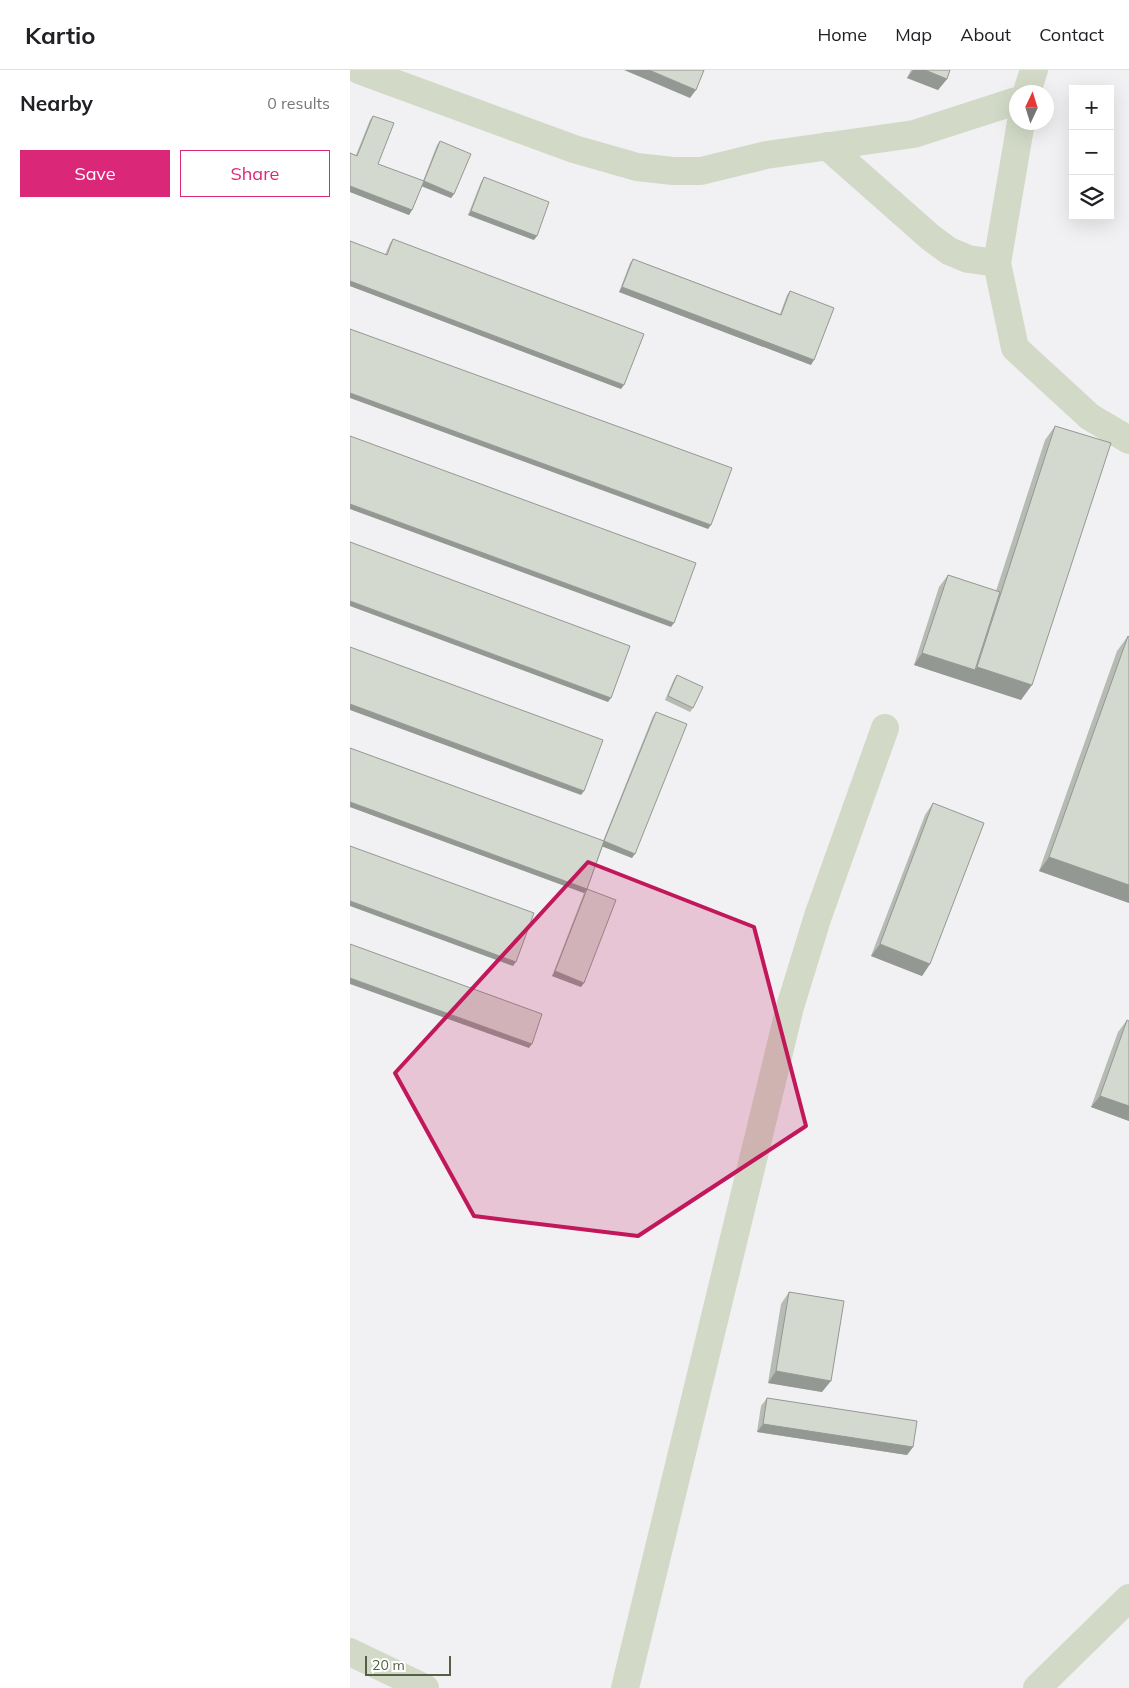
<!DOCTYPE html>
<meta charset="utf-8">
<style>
body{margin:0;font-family:Mulish,sans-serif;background:#f6f6f6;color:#202124}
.controls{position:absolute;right:15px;top:15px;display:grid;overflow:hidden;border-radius:0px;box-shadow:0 5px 20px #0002}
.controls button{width:45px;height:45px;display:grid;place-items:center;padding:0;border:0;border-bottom:1px solid #e0e0e0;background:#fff;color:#202124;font:25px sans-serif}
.compass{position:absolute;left:659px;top:15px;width:45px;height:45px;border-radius:50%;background:#fff;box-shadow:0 5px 20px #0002;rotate:4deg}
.scale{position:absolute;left:15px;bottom:12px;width:86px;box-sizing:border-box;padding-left:5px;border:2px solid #566047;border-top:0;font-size:14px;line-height:18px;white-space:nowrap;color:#566047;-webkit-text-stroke:4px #fff;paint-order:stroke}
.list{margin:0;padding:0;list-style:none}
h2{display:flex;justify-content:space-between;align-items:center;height:65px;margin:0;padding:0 20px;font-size:21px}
h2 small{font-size:16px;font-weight:400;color:#757577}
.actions{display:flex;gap:10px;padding:15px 20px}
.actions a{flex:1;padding:11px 0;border:1px solid #db2777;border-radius:0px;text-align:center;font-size:18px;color:#db2777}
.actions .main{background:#db2777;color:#fff}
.icon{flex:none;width:28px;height:28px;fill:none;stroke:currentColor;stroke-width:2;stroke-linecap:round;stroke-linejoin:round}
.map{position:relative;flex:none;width:779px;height:1618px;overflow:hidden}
header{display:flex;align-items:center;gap:30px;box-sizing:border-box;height:70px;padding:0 25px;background:#fff;border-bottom:1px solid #e0e0e0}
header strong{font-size:24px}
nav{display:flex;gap:28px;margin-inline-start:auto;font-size:18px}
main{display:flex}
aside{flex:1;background:#fff}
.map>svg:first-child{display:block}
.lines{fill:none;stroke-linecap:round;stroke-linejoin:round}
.minor{stroke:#d2dac7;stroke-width:28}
.wall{fill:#b6bbb3}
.shaded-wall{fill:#949892}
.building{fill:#d4d9d0;stroke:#949892}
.marked{fill:#c2185b;fill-opacity:0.2;stroke:#c2185b;stroke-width:4;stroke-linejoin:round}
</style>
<header>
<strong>Kartio</strong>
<nav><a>Home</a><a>Map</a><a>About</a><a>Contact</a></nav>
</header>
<main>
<aside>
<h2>Nearby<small>0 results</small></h2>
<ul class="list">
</ul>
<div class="actions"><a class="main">Save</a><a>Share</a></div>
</aside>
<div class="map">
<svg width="779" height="1618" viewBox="0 0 779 1618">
<rect width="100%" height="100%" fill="#f1f1f4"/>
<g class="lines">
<path class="minor" d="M9 0 224 79 287 97 323 101H351L416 85 564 64 666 31
M677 22 684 0
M671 52 647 193 665 278 740 347 779 370
M477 76 580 167 599 181 618 189 647 193
M0 1582 75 1618
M275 1618 440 937 468 846 535 658
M687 1618 779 1528"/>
</g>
<path class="wall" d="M561 0H600L597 9 588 20 557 8Z
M23 46 28 94 73 111 87 75 90 71 104 124 101 128 72 116 62 140 59 145 0 122V83L6 85 20 50Z
M134 107 184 170 118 145 131 112Z
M43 169 271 319 0 216V171L35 185 40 173Z
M283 189 430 244 437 225 440 221 461 295 269 222 280 193Z
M705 356 671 630 564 595 589 517 598 505 646 521 695 370Z
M778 566 779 833 689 801 767 581Z
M327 605 343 638 340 642 315 630 324 609Z
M306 642 282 788 253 776 237 819 231 917 202 906 234 823 0 737V678L253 771 303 646Z
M583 733 580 894 572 906 521 886 575 745Z
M777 950 779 951V1051L741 1037 768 962Z
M439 1222 472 1322 418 1313 431 1234Z
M417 1328 563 1377 557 1385 407 1362 411 1336Z"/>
<path class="shaded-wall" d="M274 0H299L346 20 340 28Z
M563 0H575L597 9 588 20 557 8Z
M74 111 104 124 101 128 71 116Z
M0 116 62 140 59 145 0 122Z
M121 141 187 166 184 170 118 145Z
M0 211 274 315 271 319 0 216Z
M272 217 464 290 461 295 269 222Z
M0 323 361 455 358 459 0 328Z
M0 434 324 553 321 557 0 439Z
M0 531 261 628 258 632 0 536Z
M572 583 625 600 627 597 682 615 671 630 564 595Z
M0 634 234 721 231 725 0 640Z
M0 732 237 819 234 823 0 737Z
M254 771 285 784 282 788 251 776Z
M699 787 779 815V833L689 801Z
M0 831 166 892 163 896 0 836Z
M530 874 580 894 572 906 521 886Z
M205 901 234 913 231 917 202 906Z
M0 908 182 974 179 978 0 914Z
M750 1026 779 1036V1051L741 1037Z
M426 1301 481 1311 472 1322 418 1313Z
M413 1354 563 1377 557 1385 407 1362Z"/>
<path class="building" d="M299 0H354L346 20Z
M575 0H600L597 9Z
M23 46 44 53 28 94 74 111 90 71 121 84 104 124 74 111 62 140 0 116V83L7 86Z
M134 107 199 132 187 166 121 141Z
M43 169 294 264 274 315 0 211V171L37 185Z
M283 189 431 245 440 221 484 238 464 290 272 217Z
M0 259 382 398 361 455 0 323Z
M705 356 761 373 682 615 627 597Z
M0 366 346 493 324 553 0 434Z
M0 472 280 576 261 628 0 531Z
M598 505 650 522 625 600 572 583Z
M778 566 779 567V815L699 787Z
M0 577 253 670 234 721 0 634Z
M327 605 353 617 343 638 318 626Z
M306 642 337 654 285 784 254 771Z
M0 678 254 771 237 819 266 830 234 913 205 901 237 819 0 732Z
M583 733 634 753 580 894 530 874Z
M0 776 184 843 166 892 0 831Z
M0 874 192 944 182 974 0 908Z
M777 950 779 951V1036L750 1026Z
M439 1222 494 1231 481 1311 426 1301Z
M417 1328 567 1351 563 1377 413 1354Z"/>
<path class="marked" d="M238 792 404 857 456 1056 288 1166 124 1146 45 1003Z"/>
</svg>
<div class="controls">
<button>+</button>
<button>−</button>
<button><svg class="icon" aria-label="layers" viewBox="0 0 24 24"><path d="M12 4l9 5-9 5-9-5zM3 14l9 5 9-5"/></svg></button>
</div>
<svg class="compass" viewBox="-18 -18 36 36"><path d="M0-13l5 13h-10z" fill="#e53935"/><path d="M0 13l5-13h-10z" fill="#757577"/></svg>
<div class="scale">20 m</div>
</div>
</main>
